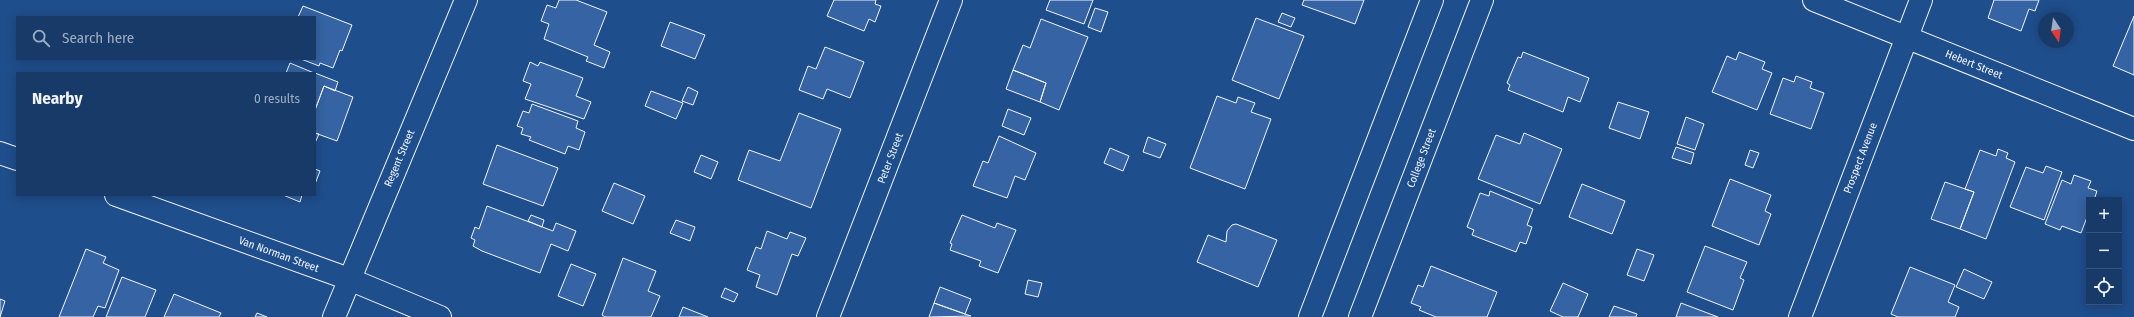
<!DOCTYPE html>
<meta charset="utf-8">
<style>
body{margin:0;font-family:"Fira Sans Condensed",sans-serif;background:#244571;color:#f1f3f6}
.controls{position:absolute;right:12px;bottom:12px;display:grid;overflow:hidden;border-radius:0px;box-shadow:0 2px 10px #0003}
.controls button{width:36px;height:36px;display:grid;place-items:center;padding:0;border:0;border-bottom:1px solid #36547d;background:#173a69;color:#f1f3f6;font:20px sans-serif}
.compass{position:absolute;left:2038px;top:12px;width:36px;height:36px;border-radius:50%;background:#173a69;box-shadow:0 2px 10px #0003;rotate:167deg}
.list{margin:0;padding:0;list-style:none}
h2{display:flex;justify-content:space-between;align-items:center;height:52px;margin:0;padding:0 16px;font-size:17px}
h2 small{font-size:13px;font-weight:400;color:#9eadc0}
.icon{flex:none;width:22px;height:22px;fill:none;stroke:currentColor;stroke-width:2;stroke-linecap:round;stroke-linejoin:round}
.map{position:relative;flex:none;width:2134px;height:317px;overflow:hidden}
.search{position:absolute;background:#173a69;box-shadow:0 2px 10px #0003;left:16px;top:16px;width:300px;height:44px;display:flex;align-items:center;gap:10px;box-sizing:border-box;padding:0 14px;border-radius:0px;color:#9eadc0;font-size:15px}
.panel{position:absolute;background:#173a69;box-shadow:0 2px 10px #0003;left:16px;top:72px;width:300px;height:124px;border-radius:0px}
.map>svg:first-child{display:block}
.building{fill:#3563a3;stroke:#f2f6ff}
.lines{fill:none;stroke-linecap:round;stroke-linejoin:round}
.street-casing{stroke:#f2f6ff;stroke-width:24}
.street{stroke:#1f4e8c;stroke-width:22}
.labels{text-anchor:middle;stroke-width:3;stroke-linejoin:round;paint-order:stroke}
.street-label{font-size:11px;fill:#f2f6ff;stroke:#1f4e8c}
</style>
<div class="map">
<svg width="2134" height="317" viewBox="0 0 2134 317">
<rect width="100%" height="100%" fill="#1f4e8c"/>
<path class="building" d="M559 0H576L607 12 594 45 610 52 604 68 586 61 588 57 544 39 549 24 541 21 547 5 556 8Z
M834 0H876L875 4 881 6 875 22 869 19 864 31 827 16Z
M1050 0H1093L1084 24 1046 10Z
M1304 0H1364L1355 24 1302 5Z
M1994 0H2039L2035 11 2029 9 2021 31 1988 18Z
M303 6 352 25 342 51 340 50 333 68 320 63 319 66 301 59H315V17H298Z
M1095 8 1108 12 1101 32 1088 27Z
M1282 13 1295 18 1291 27 1278 22Z
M2134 16V75L2113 66Z
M1256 18 1304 36 1279 99 1232 80Z
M1041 19 1088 37 1059 110 1040 102 1046 83 1013 70 1023 45 1030 48Z
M670 22 705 35 695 59 661 46Z
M825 47 864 62 850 98 827 89 823 99 799 90 808 66 816 69Z
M1523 52 1589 78 1580 102 1568 97 1563 112 1508 90 1510 85 1507 83 1518 57 1521 58Z
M1739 52 1765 62 1762 69 1772 73 1757 110 1712 92 1727 56 1736 60Z
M530 62 538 66 540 62 583 78 576 96 591 102 584 119 525 99 531 84 523 81Z
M290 63 314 73H286Z
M1013 70 1046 83 1040 102 1006 89Z
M315 73 338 82 335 91 324 86 315 110Z
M1796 76 1812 82 1810 88 1824 93 1811 129 1770 114 1783 78 1794 82Z
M324 86 353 97 337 141 315 133V110Z
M688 87 698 92 693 105 682 101Z
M651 91 683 103 676 119 645 106Z
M1217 96 1236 103 1238 97 1255 103 1251 112 1271 119 1245 189 1190 168Z
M1618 102 1649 112 1640 139 1609 128Z
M532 104 578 121 576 128 585 132 579 150 568 146 565 154 529 140 531 137 521 134 523 128 517 126 523 111 529 113Z
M1008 109 1031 118 1024 135 1002 126Z
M799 113 841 129 811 208 738 180 749 150 780 161Z
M1686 117 1704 124 1695 150 1677 144Z
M315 133 319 134 315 143Z
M1524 133 1562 149 1540 204 1478 179 1496 135 1520 144Z
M999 136 1036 153 1025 180 1015 176 1007 198 973 186 983 161 988 163Z
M1148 137 1166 144 1160 158 1143 152Z
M497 145 558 168 543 206 483 184Z
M1676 147 1694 153 1691 164 1672 158Z
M1110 148 1129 156 1123 171 1104 163Z
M1998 149 2008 153 2006 158 2015 162 1986 239 1960 229 1974 192 1965 189 1980 150 1996 156Z
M1750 150 1759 153 1753 168 1745 165Z
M701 155 718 162 711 179 694 172Z
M2046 166 2062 172 2044 220 2010 207 2026 167 2043 173Z
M315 169 320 171 315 184Z
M2074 175 2091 181 2088 188 2097 191 2094 200H2089V212L2081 233 2062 226 2060 230 2045 224 2062 180 2071 184Z
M1730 179 1771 195 1765 211 1771 214 1759 245 1712 226Z
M1945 182 1974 192 1960 229 1931 219Z
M614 183 645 196 633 224 602 211Z
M1582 184 1625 201 1612 234 1569 217Z
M1490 191 1533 209 1527 225 1532 227 1526 244 1520 242 1516 252 1472 235 1474 230 1467 227 1480 193 1489 196Z
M283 195H302L300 202Z
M487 206 553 231 556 223 576 231 568 251 551 244 540 273 482 251 473 246 475 240 471 238 475 227 479 229Z
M531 215 544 220 542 227 528 221Z
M962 215 995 228 997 223 1016 230 998 273 979 266 981 261 950 250 952 244 950 243Z
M676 220 695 227 690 241 670 233Z
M1236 224 1277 240 1258 287 1197 262 1208 235 1226 242 1227 231 1232 225Z
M767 231 787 239 790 232 806 238 798 256 792 254 777 295 756 287 760 275 747 270 756 247 761 249Z
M1705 246 1747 262 1740 278 1744 280 1733 310 1687 292Z
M86 249 106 257 103 263 119 270 105 308 98 306 93 317H59Z
M1637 249 1654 255 1644 281 1627 275Z
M623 258 656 271 648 291 660 296 651 317H605L602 315Z
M571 264 596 274 583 306 558 296Z
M1431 266 1497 292 1487 317H1436L1419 310 1421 307 1411 303 1418 285 1423 287Z
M1910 267 1955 285 1948 302 1959 307 1955 317H1898L1891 314Z
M1964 269 1992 282 1984 299 1956 287Z
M122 277 156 290 145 317H106Z
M1028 280 1042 283 1038 297 1025 294Z
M1563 283 1588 294 1578 317H1563L1550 311Z
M940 287 971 299 965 314 934 303Z
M725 288 738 294 734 302 721 297Z
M174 294 221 313 219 317H164Z
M0 299 5 301 0 317Z
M934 303 965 314 971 316 929 317Z
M1681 303 1718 317H1676Z
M1614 306 1637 314 1636 317H1609Z
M683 307 708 317H679Z
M257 313 267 317H255Z"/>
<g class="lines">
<defs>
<path id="street" d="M1814 0 2134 129
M0 153 17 159
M116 195 349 279 440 317
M334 317 466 0
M828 317 951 0
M1310 317 1432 0
M1360 317 1482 0
M1800 317 1921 0"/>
</defs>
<use href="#street" class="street-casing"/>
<use href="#street" class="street"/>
</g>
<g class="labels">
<g class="street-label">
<text transform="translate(1974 64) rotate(22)" y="4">Hebert Street</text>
<text transform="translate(399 158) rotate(-67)" y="4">Regent Street</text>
<text transform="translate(890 158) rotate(-69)" y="4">Peter Street</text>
<text transform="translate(1421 158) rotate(-69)" y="4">College Street</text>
<text transform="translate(1860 158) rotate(-69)" y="4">Prospect Avenue</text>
<text transform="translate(279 254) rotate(20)" y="4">Van Norman Street</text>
</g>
</g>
</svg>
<div class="controls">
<button>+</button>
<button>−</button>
<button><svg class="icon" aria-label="locate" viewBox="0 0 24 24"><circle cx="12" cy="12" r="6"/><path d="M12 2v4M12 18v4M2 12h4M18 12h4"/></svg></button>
</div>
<svg class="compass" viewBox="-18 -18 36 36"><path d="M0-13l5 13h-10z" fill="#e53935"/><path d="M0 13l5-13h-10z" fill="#9eadc0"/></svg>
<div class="search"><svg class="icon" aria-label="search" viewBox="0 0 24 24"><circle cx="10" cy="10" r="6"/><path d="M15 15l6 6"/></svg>Search here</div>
<section class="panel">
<h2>Nearby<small>0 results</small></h2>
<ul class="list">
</ul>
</section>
</div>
